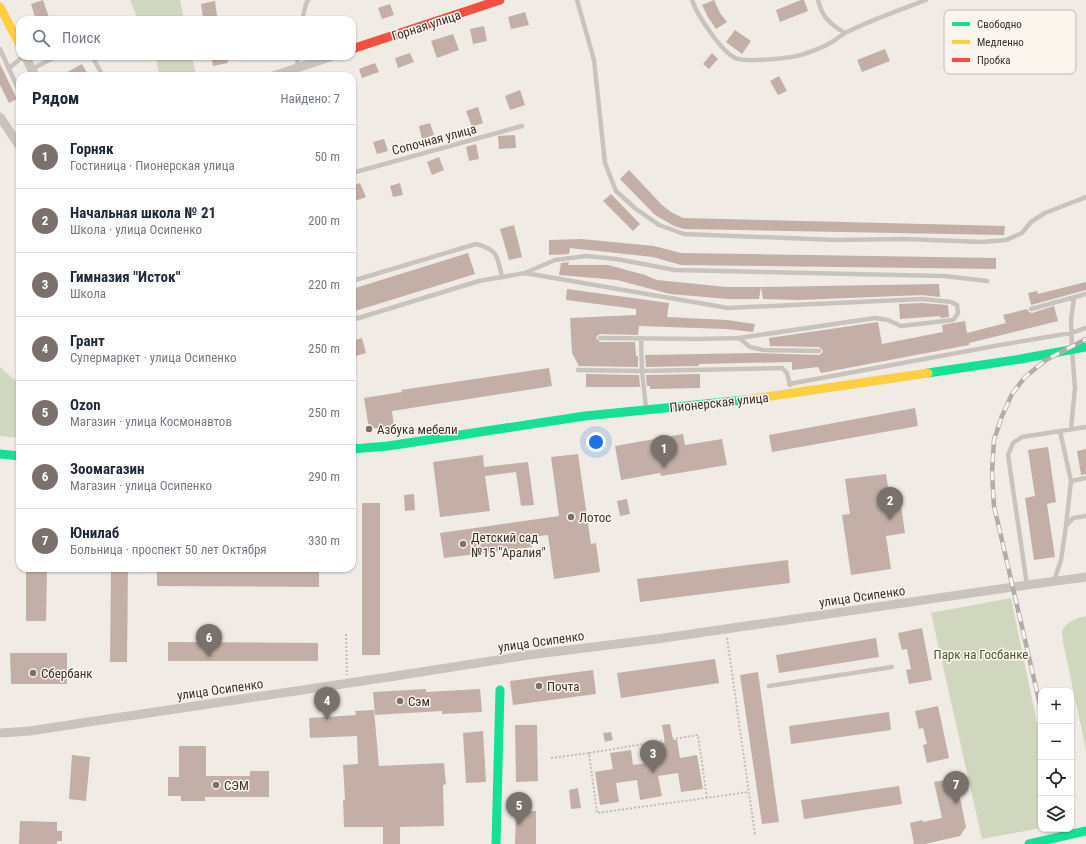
<!DOCTYPE html>
<html lang="ru">
<meta charset="utf-8">
<style>
body{margin:0;font-family:"Roboto Condensed",sans-serif;background:#f6f6f7;color:#1f2937}
.controls{position:absolute;right:12px;bottom:12px;display:grid;overflow:hidden;border-radius:8px;box-shadow:0 1px 3px #0004}
.controls button{width:36px;height:36px;display:grid;place-items:center;padding:0;border:0;border-bottom:1px solid #e0e1e3;background:#fff;color:#1f2937;font:20px sans-serif}
.you{position:absolute;left:596px;top:442px;width:14px;height:14px;margin:-10px;border:3px solid #fff;border-radius:50%;background:#1a73e8;box-shadow:0 0 0 6px #1a73e833}
.badge{display:grid;place-items:center;width:26px;height:26px;border-radius:50%;background:#7a716c;color:#fff;font-size:13px;font-weight:700}
.pin{position:absolute;translate:-50% -33px;filter:drop-shadow(0 1px 2px #0008)}
.pin::after{content:'';position:absolute;top:21px;width:14px;height:12px;background:inherit;clip-path:polygon(0 0,100% 0,50% 100%)}
.list{margin:0;padding:0;list-style:none}
h2{display:flex;justify-content:space-between;align-items:center;height:52px;margin:0;padding:0 16px;font-size:17px}
h2 small{font-size:13px;font-weight:400;color:#747a83}
.list li{display:grid;grid-template-columns:26px 1fr auto;gap:12px;align-items:center;box-sizing:border-box;height:64px;padding:0 16px;border-top:1px solid #e0e1e3}
.list b{display:block;font-size:15px;white-space:nowrap}
.list p{margin:0;font-size:13px;white-space:nowrap;color:#747a83}
.list em{font-size:13px;font-style:normal;color:#747a83}
.icon{flex:none;width:22px;height:22px;fill:none;stroke:currentColor;stroke-width:2;stroke-linecap:round;stroke-linejoin:round}
.map{position:relative;flex:none;width:1086px;height:844px;overflow:hidden}
.search{position:absolute;background:#fff;box-shadow:0 1px 3px #0004;left:16px;top:16px;width:340px;height:44px;display:flex;align-items:center;gap:10px;box-sizing:border-box;padding:0 14px;border-radius:12px;color:#747a83;font-size:15px}
.panel{position:absolute;background:#fff;box-shadow:0 1px 3px #0004;left:16px;top:72px;width:340px;height:500px;border-radius:12px}
.map>svg:first-child{display:block}
.green{fill:#d1d6bf}
.building{fill:#c3afa7}
.lines{fill:none;stroke-linecap:round;stroke-linejoin:round}
.path{stroke:#c2bbb6;stroke-width:2;stroke-dasharray:2 2;stroke-linecap:butt}
.lane{stroke:#c9c3be;stroke-width:4.5}
.street{stroke:#c9c3be;stroke-width:9}
.fast{stroke:#16e098;stroke-width:9}
.slow{stroke:#ffcf43;stroke-width:9}
.jam{stroke:#f24e42;stroke-width:9}
.rail-casing{stroke:#b1aca8;stroke-width:4.5}
.rail{stroke:#fbf5ee;stroke-width:3;stroke-dasharray:9;stroke-linecap:butt}
.poi-dot{fill:#7a716c;stroke:#fbf5ee;stroke-width:1.5}
.labels{text-anchor:middle;stroke-width:3;stroke-linejoin:round;paint-order:stroke}
.street-label{font-size:13px;fill:#3b302b;stroke:#fbf5ee}
.poi-label{font-size:13px;fill:#3b302b;stroke:#fbf5ee;text-anchor:start}
.park-label{font-size:13px;fill:#4a5a2e;stroke:#fbf5ee}
.key{fill:#fbf5ee;stroke:#c1bab4;stroke-width:1}
.key-label{font-size:11px;fill:#3b302b}
</style>
<div class="map">
<svg width="1086" height="844" viewBox="0 0 1086 844">
<rect width="100%" height="100%" fill="#f0ebe5"/>
<path class="green" d="M130 0H180L184 20H138Z
M155 56H192L196 76H160Z
M0 367 20 385V438L0 436Z
M1011 598 1041 742V828L982 839 931 613Z
M1086 616V750L1063 642C1063 639 1062 634 1062 632 1065 622 1077 618 1086 616Z"/>
<path class="building" d="M43 0 50 20H36L31 4Z
M714 0 720 13 727 22 716 29 708 17 702 5Z
M801 0H804L808 11 780 22 776 10Z
M215 1 217 16 203 18 201 4Z
M390 4 394 15 382 19 378 8Z
M525 12 529 25 511 29 508 17Z
M484 26 487 41 473 44 470 29Z
M735 30 751 41 742 54 726 42Z
M453 34 459 50 437 58 431 41Z
M885 49 890 61 862 72 857 60Z
M410 53 414 62 398 68 395 58Z
M712 53 718 59 709 69 703 64Z
M211 56H227L228 63 213 66Z
M375 63 379 72 362 78 359 69Z
M0 64 17 99 9 103 0 85Z
M82 64 89 76H60Z
M779 76 787 91 778 95 770 81Z
M520 90 525 105 510 110 505 96Z
M478 107 483 123 472 127 466 111Z
M430 123 434 135 422 139 419 126Z
M515 135 516 148 499 149 498 136Z
M384 139 388 151 377 154 373 142Z
M476 144 479 159 469 161 466 147Z
M439 157 444 170 432 175 427 162Z
M629 170 662 205 671 212 683 218 1005 226 1004 235 684 229 674 226 655 215 620 179Z
M360 183 366 197 352 202V186Z
M400 183 403 195 393 197 390 186Z
M611 194 640 224 633 231 603 201Z
M514 225 522 257 509 260 500 229Z
M581 239 654 246 681 253 996 258V269L681 265 653 257 570 248 569 254 549 255V240Z
M468 253 475 274 352 312V289Z
M569 262 568 265H608L645 275 657 280 727 287H761L759 299H728L670 294 617 280 559 275 561 263Z
M1086 282V290L1031 305 1028 293 1037 291 1038 294Z
M939 284 940 297 922 295 799 300 763 299 761 287Z
M567 289 669 303 667 317 727 320 755 324 753 332 726 329 639 326 638 335 600 334 597 336 596 338 600 342H635L636 356H638V367L579 366 572 353 570 318 636 315V309L566 300Z
M922 303 948 305 949 317 941 318 940 316 900 319 899 304Z
M1054 306 1058 321 969 343V345L821 373 818 367 792 370V362L699 364V366L646 367 645 355 758 353 819 355 822 353 823 351 819 347 770 346 769 338 878 322 882 344 943 332 942 325 965 321 967 333 1006 323 1003 315 1027 309 1029 312 1032 313Z
M362 338 366 353 356 356 352 341Z
M549 368 552 386 392 411 394 426 369 429 364 398 402 392 401 390Z
M586 374 639 375 640 387H586Z
M700 374V388L650 389V386H647L646 375Z
M915 408 918 426 772 452 769 435Z
M683 434 685 445 722 439 727 465 661 476 660 473 621 480 615 446Z
M1048 447 1056 502 1047 504 1055 557 1034 560 1025 498 1035 496 1028 450Z
M1086 449V474L1081 475 1077 451Z
M578 454 591 544 596 543 600 572 554 579 548 535 531 537 532 547 444 558 440 533 559 516 551 457Z
M483 455 484 467 528 462 534 505 521 506 516 472 485 476 490 511 440 517 433 462Z
M886 474 891 507 901 506 905 533 886 536 891 569 851 575 842 515 850 514 845 479Z
M414 494 415 510 405 511 404 495Z
M627 499 630 514 620 516 617 501Z
M362 503H380V655H362Z
M788 560 790 583 640 602 637 579Z
M26 568H47L46 621H26Z
M111 568H128L127 662H110Z
M157 568 319 570V587L157 586Z
M922 628 932 680 909 684 906 670 911 669 907 649 902 650 898 633Z
M876 638 879 657 779 673 776 655Z
M168 642 318 643V661H168Z
M10 653H67V684H11Z
M715 659 719 683 621 698 617 673Z
M593 670 596 694 513 705 510 681Z
M758 672 779 822 762 824 740 675Z
M426 689V692L480 689 482 712 442 714V711L375 715 373 692Z
M938 706 949 758 927 763 923 745 927 744 923 728 919 729 915 711Z
M374 710 379 766 444 763 446 784 443 785 444 826 400 827V844H383V827H344L343 800H345L343 765 358 764 357 736 310 738 309 718 356 715 355 711Z
M889 712 891 730 791 744 789 726Z
M670 724 673 740H677L680 758 697 755 703 789 681 792 678 773 658 776 662 796 640 800 637 780 616 783 619 802 600 805 595 772 613 769 610 753 631 750 633 765 660 761 658 743 665 742 662 725Z
M515 725H537L538 781 516 782Z
M483 731 486 782 466 783 463 733Z
M611 732 613 740 605 742 603 733Z
M179 746H206V776H250V771H269V797H205V801H181V796H168V777H179Z
M72 755 90 757 86 801 69 799Z
M956 778 966 827 960 836 925 844H914L910 823 923 820V822L942 818 934 782Z
M899 786 902 804 804 819 801 800Z
M578 788 581 808 571 809 569 790Z
M516 811H536V844H515Z
M20 821 57 822V831H62V841H57V844H19Z"/>
<g class="lines">
<path class="path" d="M346 634 347 675
M727 638 755 835
M551 758 589 753
M707 798 698 735 589 753 597 813 749 792"/>
<path class="lane" d="M577 0 594 60 605 163 616 191 636 209 659 225 684 234 836 240 905 239 982 242 1006 240 1022 233 1031 222 1045 213 1086 197
M692 0C697 15 721 51 735 58 746 63 793 58 804 54 813 51 824 47 832 42 837 39 842 34 847 32 873 19 900 10 926 0
M818 0C822 17 830 24 845 33
M302 20 306 4 308 0
M0 49 20 93
M92 56 103 76
M9 68 24 56
M297 68 298 56
M32 69 57 56
M352 173 522 126
M525 273 555 260 586 256 616 259 675 270 944 276 987 281
M352 281 476 244C499 250 497 257 502 277
M1031 309 1086 294
M352 320 479 281 525 273 728 308 922 299 951 302 957 305 958 313 953 320 901 326 888 320 875 318 739 338 698 339 600 338
M641 338 642 371 646 408
M739 338 750 347 763 350 819 351
M578 370 642 371 782 368 787 373 790 385
M789 384 1000 345 1071 333 1086 328
M1071 429 1075 388 1072 350 1071 320 1074 298
M1060 431 1071 481 1066 526
M1071 481 1086 478
M1054 581 1061 560 1066 526 1073 518 1086 516
M1027 585 1008 455 1013 443 1022 437 1086 427
M769 686 892 667"/>
<path class="street" d="M25 56 35 76
M273 76 333 56
M0 117 20 147
M0 733 30 731 95 721 389 677 529 655 657 639 1027 585 1086 577"/>
<path class="fast" d="M928 373 1021 359 1086 347
M352 449 388 446 585 416 745 400
M0 454 20 456
M496 844 500 690
M1029 844 1086 831"/>
<path class="slow" d="M0 7 20 45
M745 400 928 373"/>
<path class="jam" d="M352 49 500 0"/>
<defs>
<path id="rail" d="M1041 709 994 506 992 472 994 440 1002 416 1012 394 1025 377 1046 360 1086 339"/>
</defs>
<use href="#rail" class="rail-casing"/>
<use href="#rail" class="rail"/>
</g>
<g class="poi-dot">
<circle cx="369" cy="429" r="4"/>
<circle cx="571" cy="517" r="4"/>
<circle cx="463" cy="544" r="4"/>
<circle cx="33" cy="673" r="4"/>
<circle cx="539" cy="686" r="4"/>
<circle cx="400" cy="701" r="4"/>
<circle cx="216" cy="785" r="4"/>
</g>
<g class="labels">
<g class="street-label">
<text transform="translate(426 25) rotate(-18)" y="5">Горная улица</text>
<text transform="translate(434 139) rotate(-15)" y="5">Сопочная улица</text>
<text transform="translate(719 402) rotate(-6)" y="5">Пионерская улица</text>
<text transform="translate(862 596) rotate(-8)" y="5">улица Осипенко</text>
<text transform="translate(541 641) rotate(-8)" y="5">улица Осипенко</text>
<text transform="translate(220 689) rotate(-8)" y="5">улица Осипенко</text>
</g>
<g class="poi-label">
<text x="377" y="434">Азбука мебели</text>
<text x="579" y="522">Лотос</text>
<text x="471" y="542">Детский сад<tspan x="471" dy="15">№15 "Аралия"</tspan></text>
<text x="41" y="678">Сбербанк</text>
<text x="547" y="691">Почта</text>
<text x="408" y="706">Сэм</text>
<text x="224" y="790">СЭМ</text>
</g>
<g class="park-label">
<text x="981" y="659">Парк на Госбанке</text>
</g>
</g>
<rect x="944" y="10" width="132" height="64" rx="6" class="key"/>
<rect x="952" y="22" width="18" height="4" fill="#16e098"/>
<rect x="952" y="40" width="18" height="4" fill="#ffcf43"/>
<rect x="952" y="58" width="18" height="4" fill="#f24e42"/>
<g class="key-label">
<text x="977" y="28">Свободно</text>
<text x="977" y="46">Медленно</text>
<text x="977" y="64">Пробка</text>
</g>
</svg>
<div class="controls">
<button>+</button>
<button>−</button>
<button><svg class="icon" aria-label="locate" viewBox="0 0 24 24"><circle cx="12" cy="12" r="6"/><path d="M12 2v4M12 18v4M2 12h4M18 12h4"/></svg></button>
<button><svg class="icon" aria-label="layers" viewBox="0 0 24 24"><path d="M12 4l9 5-9 5-9-5zM3 14l9 5 9-5"/></svg></button>
</div>
<div class="you"></div>
<div class="pin badge" style="left:664px;top:468px">1</div>
<div class="pin badge" style="left:890px;top:520px">2</div>
<div class="pin badge" style="left:653px;top:773px">3</div>
<div class="pin badge" style="left:327px;top:720px">4</div>
<div class="pin badge" style="left:519px;top:825px">5</div>
<div class="pin badge" style="left:209px;top:657px">6</div>
<div class="pin badge" style="left:956px;top:804px">7</div>
<div class="search"><svg class="icon" aria-label="search" viewBox="0 0 24 24"><circle cx="10" cy="10" r="6"/><path d="M15 15l6 6"/></svg>Поиск</div>
<section class="panel">
<h2>Рядом<small>Найдено: 7</small></h2>
<ul class="list">
<li><span class="badge">1</span><div><b>Горняк</b><p>Гостиница · Пионерская улица</p></div><em>50 m</em></li>
<li><span class="badge">2</span><div><b>Начальная школа № 21</b><p>Школа · улица Осипенко</p></div><em>200 m</em></li>
<li><span class="badge">3</span><div><b>Гимназия &quot;Исток&quot;</b><p>Школа</p></div><em>220 m</em></li>
<li><span class="badge">4</span><div><b>Грант</b><p>Супермаркет · улица Осипенко</p></div><em>250 m</em></li>
<li><span class="badge">5</span><div><b>Ozon</b><p>Магазин · улица Космонавтов</p></div><em>250 m</em></li>
<li><span class="badge">6</span><div><b>Зоомагазин</b><p>Магазин · улица Осипенко</p></div><em>290 m</em></li>
<li><span class="badge">7</span><div><b>Юнилаб</b><p>Больница · проспект 50 лет Октября</p></div><em>330 m</em></li>
</ul>
</section>
</div>
